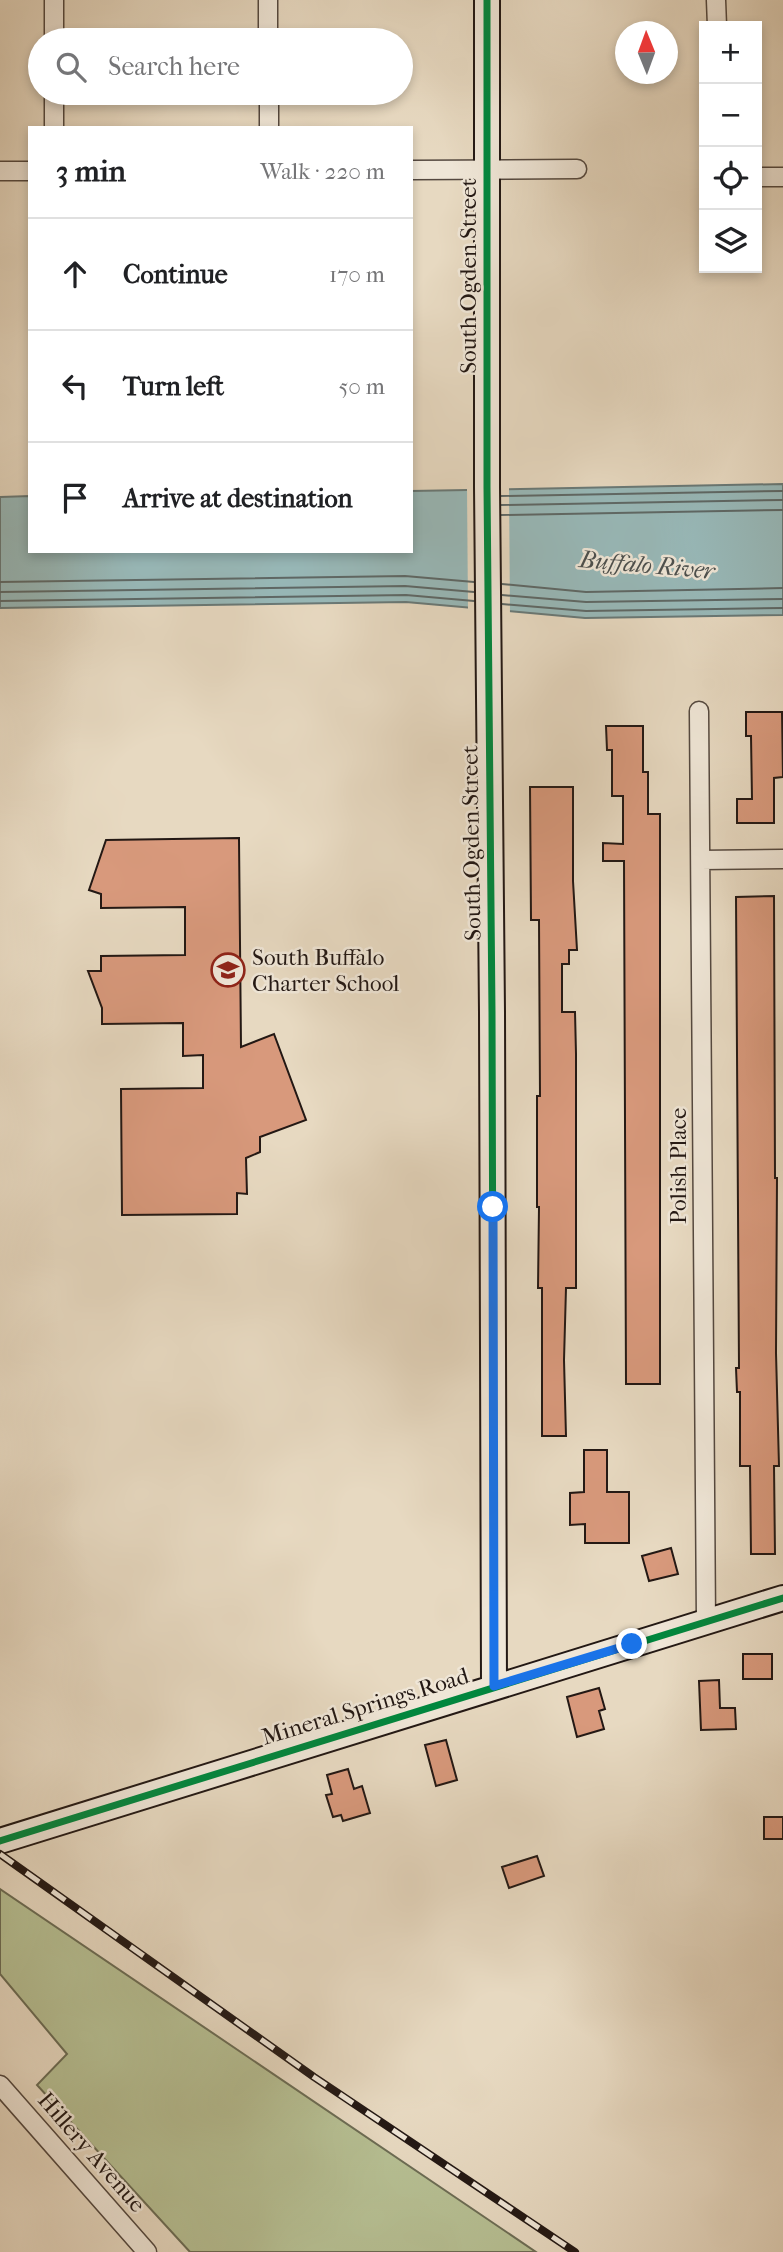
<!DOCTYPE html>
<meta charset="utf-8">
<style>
body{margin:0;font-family:"IM FELL French Canon",serif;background:#f6f6f6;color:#202124}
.controls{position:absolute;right:21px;top:21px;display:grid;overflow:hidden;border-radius:0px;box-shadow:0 4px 10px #0003}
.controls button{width:63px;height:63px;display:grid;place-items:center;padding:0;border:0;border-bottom:2px solid #e0e0e0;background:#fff;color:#202124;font:35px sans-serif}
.compass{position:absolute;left:615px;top:21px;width:63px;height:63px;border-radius:50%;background:#fff;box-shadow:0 4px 10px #0003;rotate:359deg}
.stop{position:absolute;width:21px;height:21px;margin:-16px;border:5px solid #1a73e8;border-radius:50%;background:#fff}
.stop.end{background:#1a73e8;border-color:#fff;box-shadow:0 2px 7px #0008}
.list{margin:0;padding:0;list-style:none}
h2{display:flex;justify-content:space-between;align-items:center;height:91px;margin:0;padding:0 28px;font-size:30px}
h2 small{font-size:23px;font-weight:400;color:#757577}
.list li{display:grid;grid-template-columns:46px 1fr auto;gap:21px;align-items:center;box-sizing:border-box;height:112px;padding:0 28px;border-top:2px solid #e0e0e0}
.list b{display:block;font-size:26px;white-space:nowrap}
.list em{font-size:23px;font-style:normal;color:#757577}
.icon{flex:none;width:38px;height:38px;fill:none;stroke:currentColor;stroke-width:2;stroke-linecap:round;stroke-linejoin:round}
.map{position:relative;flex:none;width:783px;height:2252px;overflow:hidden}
.search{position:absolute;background:#fff;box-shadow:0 4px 10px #0003;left:28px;top:28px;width:385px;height:77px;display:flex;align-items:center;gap:18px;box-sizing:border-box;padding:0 24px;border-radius:38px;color:#757577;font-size:26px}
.panel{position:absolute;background:#fff;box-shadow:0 4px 10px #0003;left:28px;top:126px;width:385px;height:427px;border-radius:0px}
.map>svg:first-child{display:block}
.green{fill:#b6bf93;stroke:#6c6c54;stroke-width:2}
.water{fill:#98b9b9;stroke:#697977;stroke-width:2}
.pier{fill:#e7d9c1}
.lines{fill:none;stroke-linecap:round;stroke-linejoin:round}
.shore{stroke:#5e6866;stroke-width:2}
.building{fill:#d8997c;stroke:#231814;stroke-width:2}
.street-casing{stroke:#54483f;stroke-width:21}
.secondary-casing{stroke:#231814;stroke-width:28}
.street{stroke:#efe6d7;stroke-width:18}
.secondary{stroke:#efe6d7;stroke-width:24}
.rail-casing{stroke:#231814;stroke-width:8}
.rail{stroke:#efe6d7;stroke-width:5;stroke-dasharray:16;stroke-linecap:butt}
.cycleway-casing{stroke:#efe6d7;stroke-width:11}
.cycleway{stroke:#00873e;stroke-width:7}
.route{stroke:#1a73e8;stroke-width:9}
.labels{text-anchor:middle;stroke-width:5;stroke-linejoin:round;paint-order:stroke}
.street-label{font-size:23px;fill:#231814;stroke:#efe6d7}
.poi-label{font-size:23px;fill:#231814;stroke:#efe6d7;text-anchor:start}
.water-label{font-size:24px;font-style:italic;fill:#4c504e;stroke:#efe6d7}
</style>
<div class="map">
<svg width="783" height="2252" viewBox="0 0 783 2252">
<rect width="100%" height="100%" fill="#e7d9c1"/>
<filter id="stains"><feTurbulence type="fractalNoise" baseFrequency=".00286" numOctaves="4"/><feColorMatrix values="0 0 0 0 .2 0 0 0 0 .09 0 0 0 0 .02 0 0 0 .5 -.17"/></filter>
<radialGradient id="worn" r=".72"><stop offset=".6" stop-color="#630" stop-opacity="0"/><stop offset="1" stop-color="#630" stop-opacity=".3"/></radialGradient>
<path class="green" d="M0 1889 536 2252H190L37 2085 67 2054 0 1974Z"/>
<path class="water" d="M783 484V615L585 618 406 602 0 608V497L30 496V551H411V491Z"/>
<path class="pier" d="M467 487H509L510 615 468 611Z"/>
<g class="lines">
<path class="shore" d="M501 496 783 491
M501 505 783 500
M501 515 783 510
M0 582 405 576 474 582
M502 584 586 592 783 588
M0 592 405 586 474 592
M502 595 586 602 783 599
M0 601 406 595 474 601
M502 604 586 611 783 608"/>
</g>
<path class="building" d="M746 712H782L783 777 774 778V823H737V799H752L751 736H746Z
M606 726H643V772H648V814H660V1384H626L624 861H603V843L623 844V796H612V750H607Z
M530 787H573V881L577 950H569V964H562V1012H575L576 1054V1288H566L564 1360 566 1436H542V1288H538L539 1207H537V1096H540L539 920H531Z
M239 838 241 1047 274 1034 306 1120 260 1137V1152L246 1158 247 1194 237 1193V1214L122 1215 121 1089 203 1088V1055L183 1056V1023L102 1024V1008L88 971H101V956L185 955V907L101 908V894L89 890 106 840Z
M774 896 775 1178H777L776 1353 779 1466H774L775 1554H751L750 1466H740V1392H737L736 1368H739L736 897Z
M584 1450H607V1492H629V1543H585V1524L570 1525V1493L584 1492Z
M671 1548 678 1574 649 1581 642 1556Z
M743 1654H772V1679H743Z
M719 1680 720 1708H735L736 1729 701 1730 699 1681Z
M599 1688 605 1709 599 1711 604 1729 577 1737 567 1697Z
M446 1740 457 1780 436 1786 425 1745Z
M348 1769 354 1789 362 1786 370 1813 343 1821 341 1815 333 1817 326 1795 332 1794 327 1775Z
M764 1817H783V1839H764Z
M537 1856 544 1876 509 1888 502 1867Z"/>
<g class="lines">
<defs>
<path id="street" d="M54 0V40
M268 0V40
M716 0 717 26
M54 93V128
M269 93V128
M411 170 577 169
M0 171H30
M757 177H783
M699 711 706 1622
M701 860 783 859
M0 2085 147 2252"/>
<path id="secondary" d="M487 0V487L492 1012 494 1686
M0 1841 783 1598"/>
</defs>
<use href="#street" class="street-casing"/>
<use href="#secondary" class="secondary-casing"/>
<use href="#street" class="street"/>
<use href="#secondary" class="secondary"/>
<defs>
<path id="rail" d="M0 1854 314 2077 575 2252"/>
</defs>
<use href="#rail" class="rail-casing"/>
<use href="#rail" class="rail"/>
<defs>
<path id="cycleway" d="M487 0V487L492 1012 494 1686
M0 1841 783 1598"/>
</defs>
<use href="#cycleway" class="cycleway-casing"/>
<use href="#cycleway" class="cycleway"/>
</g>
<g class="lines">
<path class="route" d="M493 1207 494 1686 632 1644"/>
</g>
<defs>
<symbol id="school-ring" viewBox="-11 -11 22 22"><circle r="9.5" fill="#efe6d7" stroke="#8f2418" stroke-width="1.5"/><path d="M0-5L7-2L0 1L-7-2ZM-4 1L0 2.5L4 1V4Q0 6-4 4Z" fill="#8f2418"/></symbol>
</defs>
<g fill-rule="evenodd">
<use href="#school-ring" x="209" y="951" width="38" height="38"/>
</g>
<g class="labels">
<g class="street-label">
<text transform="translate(468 276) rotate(-90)" y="8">South Ogden Street</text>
<text transform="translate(471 843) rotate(-91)" y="8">South Ogden Street</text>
<text transform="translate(678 1166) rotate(-90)" y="8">Polish Place</text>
<text transform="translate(365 1706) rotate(-17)" y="8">Mineral Springs Road</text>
<text transform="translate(92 2152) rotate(49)" y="8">Hillery Avenue</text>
</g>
<g class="poi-label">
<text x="252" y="965">South Buffalo<tspan x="252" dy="26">Charter School</tspan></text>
</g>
<g class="water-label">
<text transform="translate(647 565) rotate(5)" y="8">Buffalo River</text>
</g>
</g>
<rect width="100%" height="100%" filter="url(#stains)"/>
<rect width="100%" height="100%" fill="url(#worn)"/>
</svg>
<div class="controls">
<button>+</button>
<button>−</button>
<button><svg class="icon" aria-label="locate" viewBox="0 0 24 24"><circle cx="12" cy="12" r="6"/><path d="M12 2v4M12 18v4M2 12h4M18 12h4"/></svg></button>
<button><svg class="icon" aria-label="layers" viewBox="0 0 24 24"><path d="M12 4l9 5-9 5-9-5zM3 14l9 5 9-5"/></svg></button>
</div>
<svg class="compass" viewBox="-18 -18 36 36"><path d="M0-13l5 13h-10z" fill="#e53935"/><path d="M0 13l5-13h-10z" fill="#757577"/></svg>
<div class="stop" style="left:493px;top:1207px"></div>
<div class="stop end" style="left:632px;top:1644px"></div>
<div class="search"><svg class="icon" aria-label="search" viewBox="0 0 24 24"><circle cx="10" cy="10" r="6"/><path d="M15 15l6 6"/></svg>Search here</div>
<section class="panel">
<h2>3 min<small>Walk · 220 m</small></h2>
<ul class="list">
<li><svg class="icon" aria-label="ahead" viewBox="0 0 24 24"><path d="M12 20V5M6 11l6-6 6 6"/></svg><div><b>Continue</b></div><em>170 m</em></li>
<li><svg class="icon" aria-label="left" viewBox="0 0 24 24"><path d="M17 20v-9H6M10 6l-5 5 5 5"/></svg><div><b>Turn left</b></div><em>50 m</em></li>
<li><svg class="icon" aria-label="arrive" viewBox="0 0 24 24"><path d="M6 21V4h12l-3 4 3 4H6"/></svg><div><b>Arrive at destination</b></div></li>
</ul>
</section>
</div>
